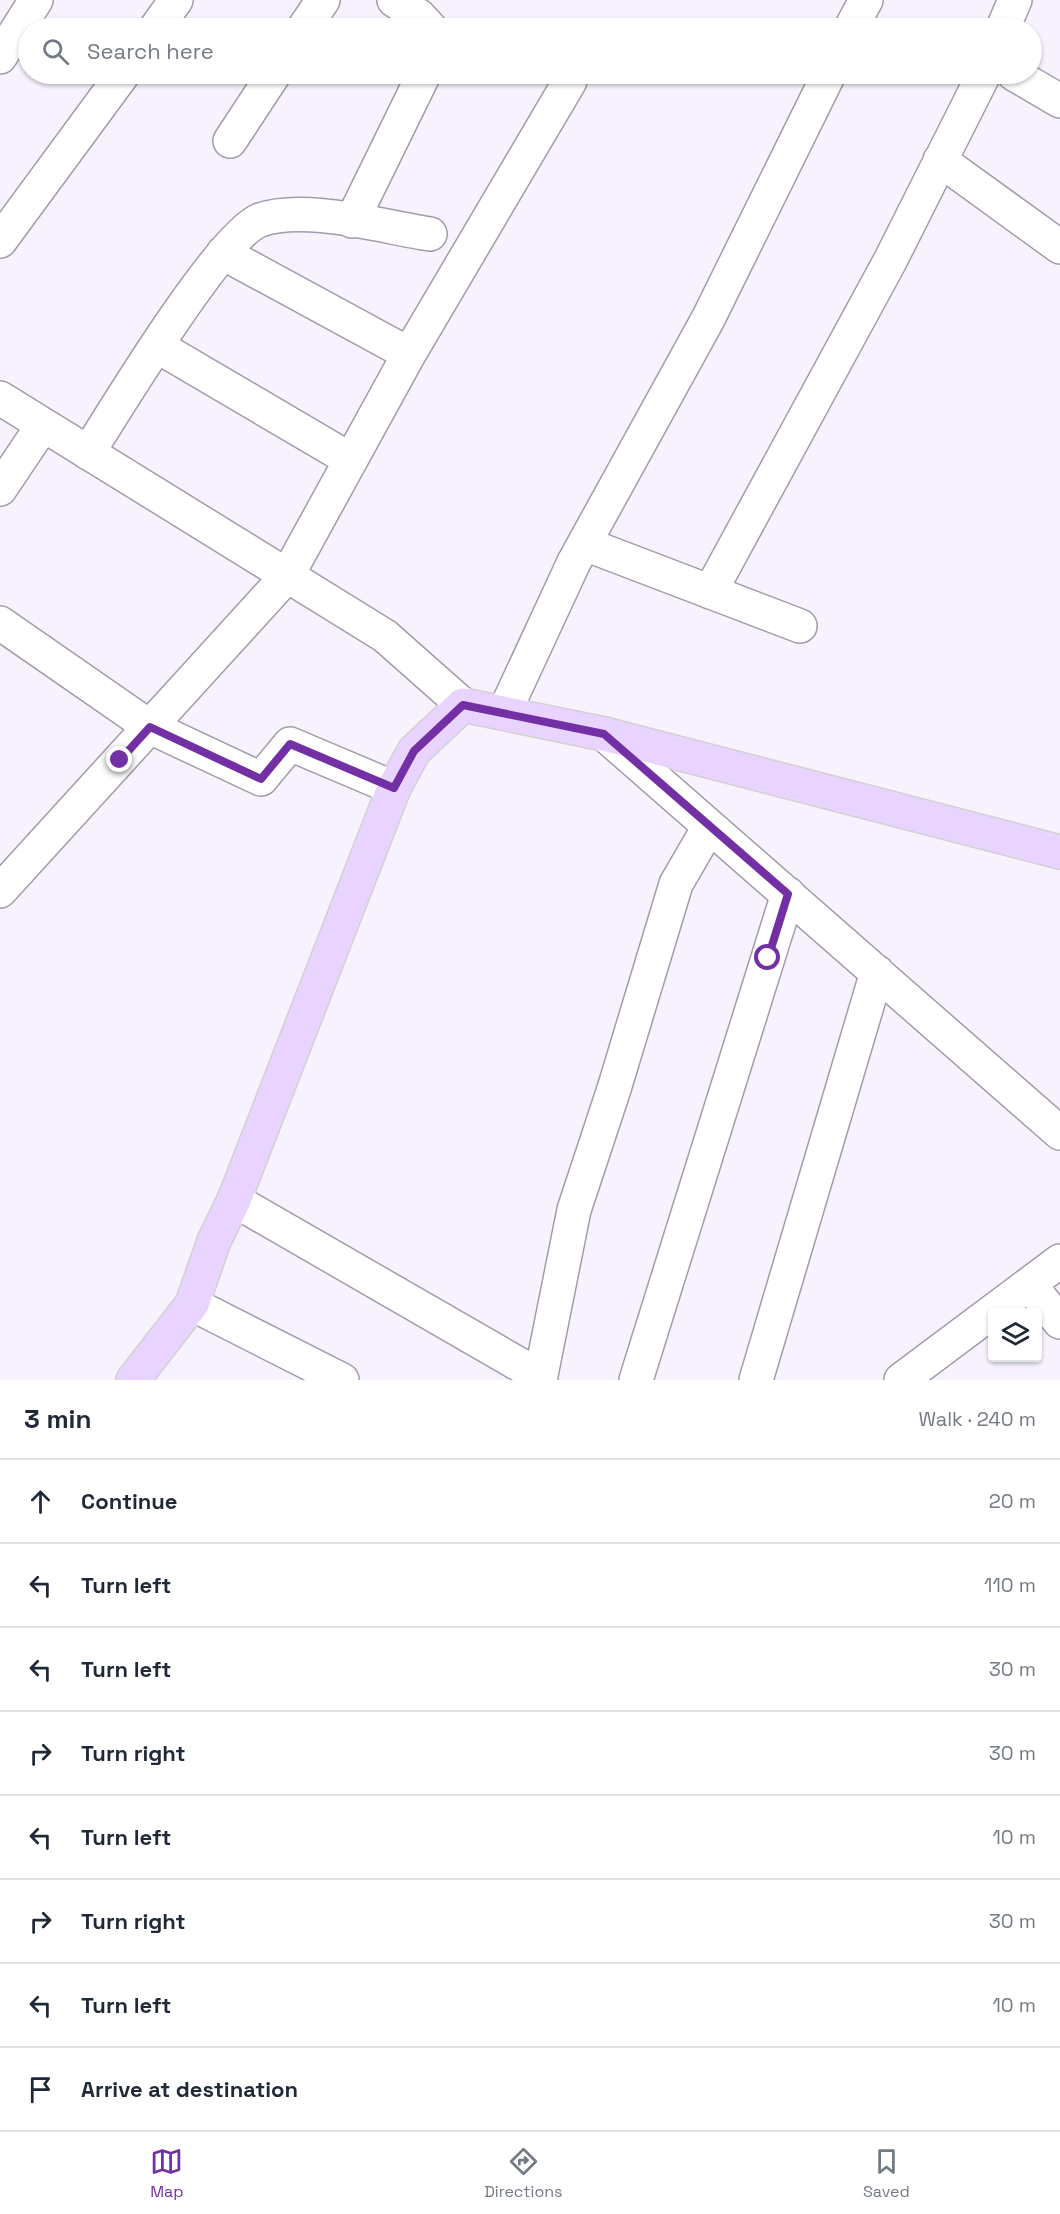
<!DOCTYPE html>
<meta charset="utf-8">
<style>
body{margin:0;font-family:"Space Grotesk",sans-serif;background:#f2f2f3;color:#1f2937}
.controls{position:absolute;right:18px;bottom:18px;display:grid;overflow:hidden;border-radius:6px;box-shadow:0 2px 4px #0004}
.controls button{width:54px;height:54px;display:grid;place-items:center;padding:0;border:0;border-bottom:2px solid #e0e1e3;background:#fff;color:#1f2937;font:30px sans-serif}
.stop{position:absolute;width:18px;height:18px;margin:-14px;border:4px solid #7330a4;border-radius:50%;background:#fff}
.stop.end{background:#7330a4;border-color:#fff;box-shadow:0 2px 6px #0008}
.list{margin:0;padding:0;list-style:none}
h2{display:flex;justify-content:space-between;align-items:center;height:78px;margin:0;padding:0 24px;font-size:26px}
h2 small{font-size:20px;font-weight:400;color:#747a83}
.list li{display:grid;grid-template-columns:39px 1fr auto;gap:18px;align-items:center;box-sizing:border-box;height:84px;padding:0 24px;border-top:2px solid #e0e1e3}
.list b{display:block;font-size:22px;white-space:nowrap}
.list em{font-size:20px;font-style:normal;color:#747a83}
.icon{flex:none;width:33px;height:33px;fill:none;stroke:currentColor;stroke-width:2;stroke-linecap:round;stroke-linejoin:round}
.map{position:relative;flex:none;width:1060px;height:1380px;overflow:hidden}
.search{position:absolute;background:#fff;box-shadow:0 2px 4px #0004;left:18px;right:18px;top:18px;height:66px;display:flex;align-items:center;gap:15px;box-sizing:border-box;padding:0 21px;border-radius:33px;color:#747a83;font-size:22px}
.sheet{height:750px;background:#fff}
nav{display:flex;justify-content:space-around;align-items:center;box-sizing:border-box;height:84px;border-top:2px solid #e0e1e3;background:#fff;font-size:16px;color:#747a83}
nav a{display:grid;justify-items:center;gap:3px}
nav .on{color:#7330a4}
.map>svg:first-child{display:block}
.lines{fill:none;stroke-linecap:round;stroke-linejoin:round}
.minor-casing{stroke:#a29ca9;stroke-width:36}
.major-casing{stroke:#d2d1d3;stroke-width:36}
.minor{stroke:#fff;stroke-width:33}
.major{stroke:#e9d3ff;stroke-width:33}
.route{stroke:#7330a4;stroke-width:8}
</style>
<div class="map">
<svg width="1060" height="1380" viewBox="0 0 1060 1380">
<rect width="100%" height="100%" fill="#f7f2fd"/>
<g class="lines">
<defs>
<path id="minor" d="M394 0 419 16 430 28
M156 28 176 0
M304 28 323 0
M851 28 866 0
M1003 28 1015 0
M0 57 36 0
M1014 74 1060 101
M230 141 274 74
M940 160 1060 247
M352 221 424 74
M0 241 123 74
M223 253 409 354
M157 346 351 460
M0 398 385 636 463 705
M88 453C115 410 221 235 260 220 305 204 383 227 430 234
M0 489 43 425
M585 544 800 626
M710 592 890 261 984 74
M0 623 150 727 261 779 290 744 394 788
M504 713 574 562 708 319 829 74
M604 734 1060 1133
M0 891 287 576 409 354 570 81
M234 1200 541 1377
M1029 1284 1060 1322
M192 1304 342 1380
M540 1380 574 1210 614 1089 676 884 709 827
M636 1380 788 894
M756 1380 877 972
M901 1380 1060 1261"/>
<path id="major" d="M133 1380 192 1304 214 1241 234 1200 394 788 414 751 463 705 604 734 1060 852"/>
</defs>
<use href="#minor" class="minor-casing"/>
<use href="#major" class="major-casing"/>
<use href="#minor" class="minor"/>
<use href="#major" class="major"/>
</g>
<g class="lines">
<path class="route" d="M120 760 150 727 261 779 290 744 394 788 414 751 463 705 604 734 788 894 768 958"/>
</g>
</svg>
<div class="controls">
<button><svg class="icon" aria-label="layers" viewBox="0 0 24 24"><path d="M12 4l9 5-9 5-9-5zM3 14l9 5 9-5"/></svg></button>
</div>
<div class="stop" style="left:768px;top:958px"></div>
<div class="stop end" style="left:120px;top:760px"></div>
<div class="search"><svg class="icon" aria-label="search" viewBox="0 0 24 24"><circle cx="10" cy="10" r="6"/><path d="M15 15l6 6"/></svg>Search here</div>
</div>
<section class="sheet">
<h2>3 min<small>Walk · 240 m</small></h2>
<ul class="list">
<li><svg class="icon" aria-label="ahead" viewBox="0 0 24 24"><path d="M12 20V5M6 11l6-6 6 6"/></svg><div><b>Continue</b></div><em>20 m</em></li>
<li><svg class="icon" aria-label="left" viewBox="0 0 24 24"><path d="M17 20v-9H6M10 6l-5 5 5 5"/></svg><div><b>Turn left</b></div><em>110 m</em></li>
<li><svg class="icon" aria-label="left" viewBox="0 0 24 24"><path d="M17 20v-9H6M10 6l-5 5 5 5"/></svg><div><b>Turn left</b></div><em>30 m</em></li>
<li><svg class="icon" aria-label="right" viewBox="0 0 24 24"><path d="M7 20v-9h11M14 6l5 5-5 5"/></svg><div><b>Turn right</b></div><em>30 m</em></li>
<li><svg class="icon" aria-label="left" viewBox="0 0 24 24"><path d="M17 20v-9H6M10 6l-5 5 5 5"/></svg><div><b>Turn left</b></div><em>10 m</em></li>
<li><svg class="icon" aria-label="right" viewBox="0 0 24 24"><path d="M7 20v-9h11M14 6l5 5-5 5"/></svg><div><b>Turn right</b></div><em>30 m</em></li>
<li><svg class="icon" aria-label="left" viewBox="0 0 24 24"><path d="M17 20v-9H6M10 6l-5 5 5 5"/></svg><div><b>Turn left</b></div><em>10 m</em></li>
<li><svg class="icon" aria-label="arrive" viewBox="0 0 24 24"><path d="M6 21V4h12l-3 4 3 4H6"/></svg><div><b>Arrive at destination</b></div></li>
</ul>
</section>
<nav>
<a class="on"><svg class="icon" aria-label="map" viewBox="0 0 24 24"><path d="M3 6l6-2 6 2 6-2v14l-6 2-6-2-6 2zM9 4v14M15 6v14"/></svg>Map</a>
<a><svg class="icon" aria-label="directions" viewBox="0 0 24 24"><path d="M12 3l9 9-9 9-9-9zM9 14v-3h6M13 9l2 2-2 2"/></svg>Directions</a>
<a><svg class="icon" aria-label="saved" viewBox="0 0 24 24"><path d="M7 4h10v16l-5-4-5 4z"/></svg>Saved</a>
</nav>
